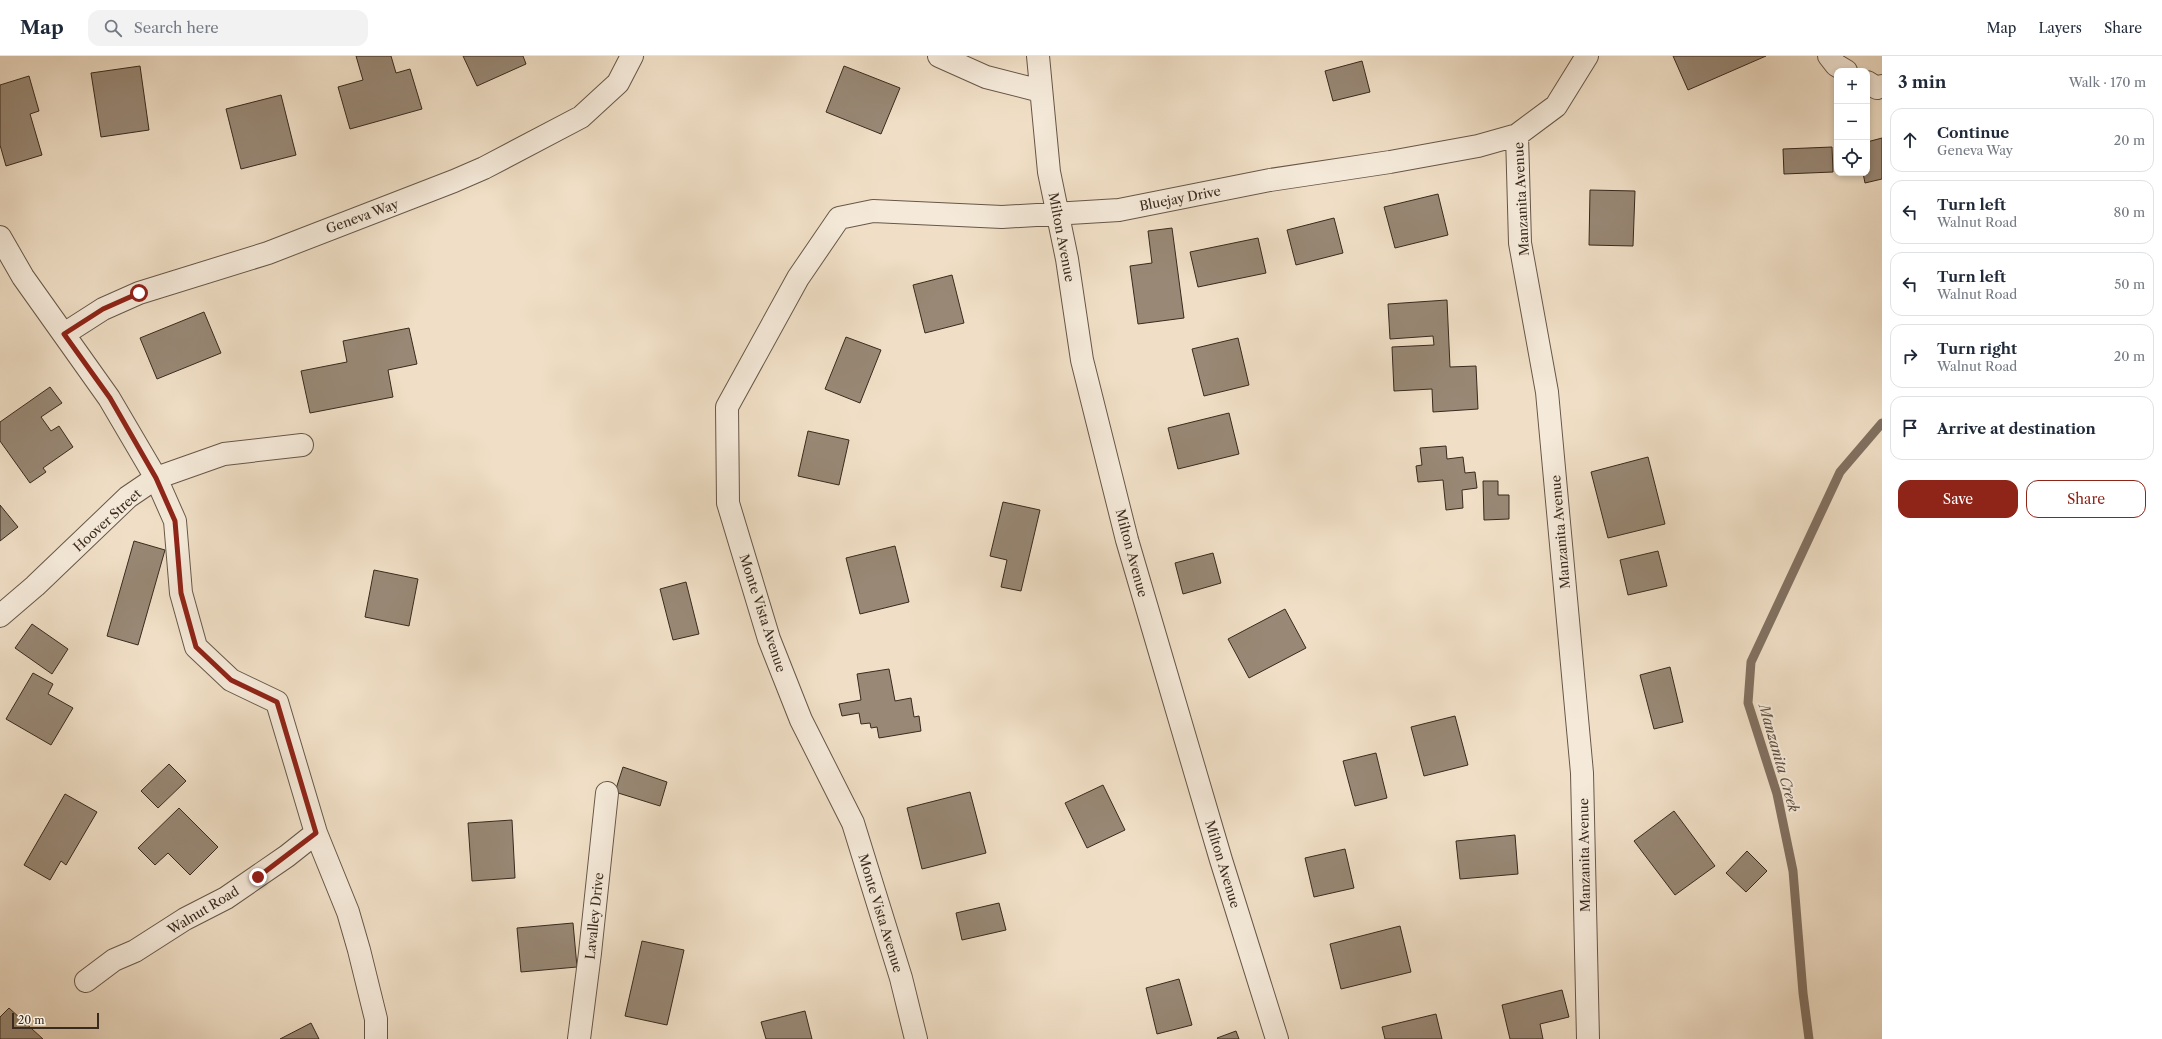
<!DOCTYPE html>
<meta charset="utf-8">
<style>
body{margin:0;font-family:"Libre Caslon Text",serif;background:#f2f2f3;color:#1f2937}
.controls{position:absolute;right:12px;top:12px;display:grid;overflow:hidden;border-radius:8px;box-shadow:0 2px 6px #0003}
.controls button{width:36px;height:36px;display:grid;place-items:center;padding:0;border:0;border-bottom:1px solid #e0e1e3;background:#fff;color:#1f2937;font:20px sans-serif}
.scale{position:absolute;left:12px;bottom:10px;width:87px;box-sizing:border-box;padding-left:4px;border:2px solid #392a1e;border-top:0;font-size:11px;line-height:14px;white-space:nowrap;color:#392a1e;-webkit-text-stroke:3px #f5eada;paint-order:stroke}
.stop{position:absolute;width:12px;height:12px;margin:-9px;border:3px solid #8f2418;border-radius:50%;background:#fff}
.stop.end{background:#8f2418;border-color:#fff;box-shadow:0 1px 4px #0008}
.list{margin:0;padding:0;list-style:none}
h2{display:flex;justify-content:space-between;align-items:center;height:52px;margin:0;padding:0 16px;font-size:17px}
h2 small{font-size:13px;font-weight:400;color:#747a83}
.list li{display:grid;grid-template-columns:26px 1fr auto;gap:12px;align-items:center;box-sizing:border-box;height:64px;margin:0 8px 8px;padding:0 8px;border:1px solid #e0e1e3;border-radius:12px}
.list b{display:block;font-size:15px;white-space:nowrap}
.list p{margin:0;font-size:13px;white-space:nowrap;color:#747a83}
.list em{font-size:13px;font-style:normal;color:#747a83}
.actions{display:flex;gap:8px;padding:12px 16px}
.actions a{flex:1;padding:9px 0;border:1px solid #8f2418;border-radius:12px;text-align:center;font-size:14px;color:#8f2418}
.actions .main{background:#8f2418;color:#fff}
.icon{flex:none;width:22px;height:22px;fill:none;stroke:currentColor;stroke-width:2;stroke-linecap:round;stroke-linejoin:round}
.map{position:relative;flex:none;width:1882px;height:983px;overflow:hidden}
header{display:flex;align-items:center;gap:24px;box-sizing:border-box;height:56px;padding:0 20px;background:#fff;border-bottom:1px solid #e0e1e3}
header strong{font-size:19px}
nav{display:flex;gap:22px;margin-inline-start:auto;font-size:14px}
.search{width:280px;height:36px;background:#f2f2f3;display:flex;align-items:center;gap:10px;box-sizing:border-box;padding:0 14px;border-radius:12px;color:#747a83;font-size:15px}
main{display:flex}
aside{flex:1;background:#fff}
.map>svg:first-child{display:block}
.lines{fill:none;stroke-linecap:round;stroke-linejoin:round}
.stream{stroke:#827161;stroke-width:9}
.building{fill:#988875;stroke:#392a1e}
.street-casing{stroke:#675748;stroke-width:24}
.street{stroke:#f5eada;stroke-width:22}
.route{stroke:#8f2418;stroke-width:5}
.labels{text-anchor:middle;stroke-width:4;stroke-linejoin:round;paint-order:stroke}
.street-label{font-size:13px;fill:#392a1e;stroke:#f5eada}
.water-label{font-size:14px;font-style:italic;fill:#5d4e3f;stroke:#f5eada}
</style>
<header>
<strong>Map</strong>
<div class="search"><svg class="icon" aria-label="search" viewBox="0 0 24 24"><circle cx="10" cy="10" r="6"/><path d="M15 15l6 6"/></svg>Search here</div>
<nav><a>Map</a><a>Layers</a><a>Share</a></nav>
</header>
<main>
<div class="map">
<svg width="1882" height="983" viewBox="0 0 1882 983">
<rect width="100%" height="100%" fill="#f0dfc6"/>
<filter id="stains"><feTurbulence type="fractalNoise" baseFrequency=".005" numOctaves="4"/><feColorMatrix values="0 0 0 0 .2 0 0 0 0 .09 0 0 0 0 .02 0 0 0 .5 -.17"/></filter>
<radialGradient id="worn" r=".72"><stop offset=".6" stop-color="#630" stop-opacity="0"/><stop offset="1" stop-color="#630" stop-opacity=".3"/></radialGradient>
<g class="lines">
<path class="stream" d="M1809 983 1803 937 1793 815 1777 738 1748 647 1751 606 1840 416 1882 367"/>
</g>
<path class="building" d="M356 0H391L396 17 410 13 422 53 350 73 338 31 363 24Z
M463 0H523L526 8 477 30Z
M1673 0H1766L1688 34Z
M1362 5 1370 36 1333 45 1325 15Z
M140 10 149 74 101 81 91 17Z
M844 10 900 32 881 78 826 56Z
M29 20 39 55 30 58 42 99 6 110 0 89V29Z
M281 39 296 99 241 113 226 53Z
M1882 82V123L1865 127 1863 117H1867V86Z
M1832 91 1833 116 1784 118 1783 93Z
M1590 134 1635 135 1633 190 1589 189Z
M1438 138 1448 179 1395 192 1384 151Z
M1334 162 1343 197 1296 209 1287 174Z
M1172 172 1184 262 1138 268 1130 210 1152 207 1148 175Z
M1258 182 1266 217 1198 231 1190 196Z
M952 219 964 267 925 277 913 229Z
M1447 244 1450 311 1476 310 1478 353 1433 356 1432 333 1394 335 1392 291 1434 289 1433 280 1390 283 1388 248Z
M204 256 221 297 157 323 140 282Z
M409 272 417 308 388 314 393 341 310 357 301 315 347 306 343 285Z
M846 281 881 294 860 347 825 333Z
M1238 282 1249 329 1204 340 1192 293Z
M50 331 62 347 41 361 51 375 59 370 73 391 43 412 46 416 30 427 0 385V366Z
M1229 357 1239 398 1178 413 1168 372Z
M808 375 849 384 839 429 798 420Z
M1446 390 1447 403 1463 401 1465 417 1475 416 1477 432 1462 434 1463 452 1446 454 1443 424 1418 426 1416 410 1422 409 1420 392Z
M1648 401 1665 468 1608 482 1591 416Z
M1483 425H1498V439H1509V463L1484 464Z
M1003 446 1040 454 1021 535 1001 531 1007 504 990 500Z
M0 449 18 471 0 485Z
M134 485 165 494 138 589 107 580Z
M895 490 909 546 860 558 846 502Z
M1658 495 1667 530 1628 539 1620 504Z
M1213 497 1221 527 1183 538 1175 507Z
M374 514 418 523 409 570 365 561Z
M686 526 699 578 673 584 660 533Z
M1285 553 1306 592 1249 622 1228 583Z
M32 568 68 593 52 618 15 592Z
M1670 611 1683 666 1654 673 1640 619Z
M889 613 895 645 911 642 914 661 919 660 921 675 879 682 877 671 871 672 870 667 861 668 859 657 842 660 839 648 861 644 857 618Z
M33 617 53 628 48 638 73 652 51 689 6 663Z
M1455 660 1468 709 1424 720 1411 671Z
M1376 697 1387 742 1355 750 1343 705Z
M169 708 186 725 158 752 141 735Z
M623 711 667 726 660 750 615 736Z
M1103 729 1125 774 1087 792 1065 747Z
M970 736 986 797 922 813 907 752Z
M65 738 97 756 66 809 61 805 50 824 24 809Z
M179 752 218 791 190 819 168 797 155 809 138 792Z
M1674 755 1715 810 1675 839 1634 785Z
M512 764 515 822 472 825 468 767Z
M1515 779 1518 818 1460 823 1456 785Z
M1345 793 1354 832 1314 841 1305 802Z
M1747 795 1767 815 1746 836 1726 817Z
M999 847 1006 874 962 884 956 857Z
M573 867 577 911 521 916 517 872Z
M1400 870 1411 916 1341 933 1330 888Z
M642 885 684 894 667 969 625 960Z
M1179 923 1192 969 1157 978 1146 932Z
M1562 934 1569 961 1540 968 1543 983H1510L1502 949Z
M9 952 43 983H0V961Z
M805 955 812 983H766L761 966Z
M1436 958 1442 983H1385L1382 971Z
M311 967 319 983H280Z
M1236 975 1239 983H1218L1217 982Z"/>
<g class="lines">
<defs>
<path id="street" d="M939 0 986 21 1041 35
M1038 0 1049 116 1067 203 1082 304 1127 484 1221 804 1277 983
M1587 0 1556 50 1517 79 1520 187 1547 336 1582 717 1588 983
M1829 0 1836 9 1846 15
M1867 26 1877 32 1882 30
M0 181 23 221 109 342 156 422 175 465 181 537 196 591 231 624 277 646 316 777 348 856 359 894 376 963V983
M64 278 103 253 139 237 268 197 454 125 484 112 581 61 618 27 632 0
M0 560 35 530 128 441 156 422 224 398 302 389
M86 925 114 904 135 895 185 863 226 842 287 800 316 777
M579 983 590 897 607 737
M916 983 901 922 853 767 801 664 769 583 728 447 727 351 798 222 839 162 873 155 1002 161 1119 154 1270 124 1390 106 1478 90 1517 79"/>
</defs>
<use href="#street" class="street-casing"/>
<use href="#street" class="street"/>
</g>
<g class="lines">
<path class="route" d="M139 237 103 253 64 278 110 342 156 422 175 465 181 537 196 591 231 624 277 646 316 777 258 821"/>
</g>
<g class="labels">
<g class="street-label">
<text transform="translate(1180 142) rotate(-11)" y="5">Bluejay Drive</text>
<text transform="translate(1521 143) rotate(-93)" y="5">Manzanita Avenue</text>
<text transform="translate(362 160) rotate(-20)" y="5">Geneva Way</text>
<text transform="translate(1062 181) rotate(79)" y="5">Milton Avenue</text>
<text transform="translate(107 464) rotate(-42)" y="5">Hoover Street</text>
<text transform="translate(1560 476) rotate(-95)" y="5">Manzanita Avenue</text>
<text transform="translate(1132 497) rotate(75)" y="5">Milton Avenue</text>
<text transform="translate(763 557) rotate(72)" y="5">Monte Vista Avenue</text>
<text transform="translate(1584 799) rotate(-91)" y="5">Manzanita Avenue</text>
<text transform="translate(1223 808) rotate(73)" y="5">Milton Avenue</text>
<text transform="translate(203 854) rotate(-31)" y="5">Walnut Road</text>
<text transform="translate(881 857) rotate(73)" y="5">Monte Vista Avenue</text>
<text transform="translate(594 860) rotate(-84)" y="5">Lavalley Drive</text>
</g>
<g class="water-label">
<text transform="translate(1779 702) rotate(74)" y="5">Manzanita Creek</text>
</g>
</g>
<rect width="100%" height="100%" filter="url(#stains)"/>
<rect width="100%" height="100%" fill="url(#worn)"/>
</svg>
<div class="controls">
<button>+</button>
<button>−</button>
<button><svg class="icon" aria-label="locate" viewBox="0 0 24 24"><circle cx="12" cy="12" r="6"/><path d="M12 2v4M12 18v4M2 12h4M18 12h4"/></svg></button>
</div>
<div class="scale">20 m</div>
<div class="stop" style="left:139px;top:237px"></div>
<div class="stop end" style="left:258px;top:821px"></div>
</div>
<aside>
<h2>3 min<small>Walk · 170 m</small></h2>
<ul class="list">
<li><svg class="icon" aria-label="ahead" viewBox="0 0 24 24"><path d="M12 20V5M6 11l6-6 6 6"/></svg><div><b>Continue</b><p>Geneva Way</p></div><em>20 m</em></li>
<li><svg class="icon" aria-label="left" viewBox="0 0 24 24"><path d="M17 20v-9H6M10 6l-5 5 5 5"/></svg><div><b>Turn left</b><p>Walnut Road</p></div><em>80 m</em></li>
<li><svg class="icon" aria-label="left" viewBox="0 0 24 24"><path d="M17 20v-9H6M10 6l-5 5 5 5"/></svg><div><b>Turn left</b><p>Walnut Road</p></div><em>50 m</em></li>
<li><svg class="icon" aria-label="right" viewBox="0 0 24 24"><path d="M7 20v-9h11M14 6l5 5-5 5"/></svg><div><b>Turn right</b><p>Walnut Road</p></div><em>20 m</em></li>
<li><svg class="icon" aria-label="arrive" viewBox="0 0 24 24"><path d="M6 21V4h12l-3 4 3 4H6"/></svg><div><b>Arrive at destination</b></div></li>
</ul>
<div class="actions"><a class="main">Save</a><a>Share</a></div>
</aside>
</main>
